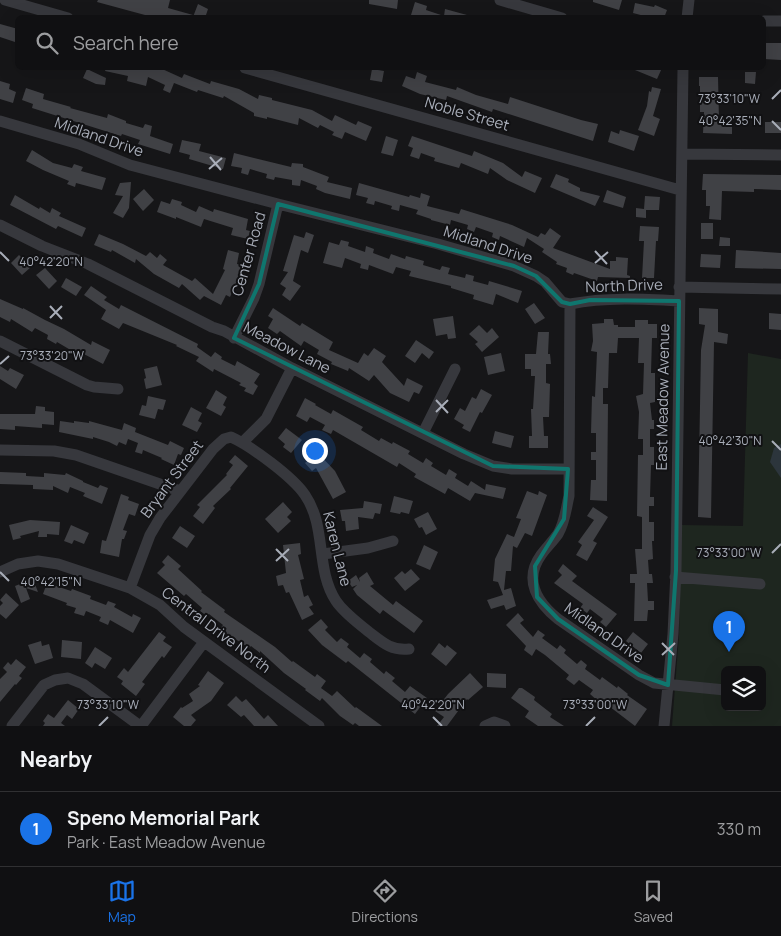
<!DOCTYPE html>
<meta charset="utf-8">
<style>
body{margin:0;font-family:Manrope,sans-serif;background:#1e1e20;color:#f1f3f6}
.controls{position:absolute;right:15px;bottom:15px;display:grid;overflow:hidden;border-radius:8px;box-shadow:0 5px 20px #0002}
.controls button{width:45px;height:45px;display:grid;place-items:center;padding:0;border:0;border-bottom:1px solid #303032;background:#101012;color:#f1f3f6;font:25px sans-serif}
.you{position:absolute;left:314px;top:450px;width:18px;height:18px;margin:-12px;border:4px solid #fff;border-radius:50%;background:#1a73e8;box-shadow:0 0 0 8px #1a73e833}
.badge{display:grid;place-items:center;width:32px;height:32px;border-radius:50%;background:#1a73e8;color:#fff;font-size:16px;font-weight:700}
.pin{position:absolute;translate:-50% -41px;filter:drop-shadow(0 1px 2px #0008)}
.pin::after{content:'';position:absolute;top:26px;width:18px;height:15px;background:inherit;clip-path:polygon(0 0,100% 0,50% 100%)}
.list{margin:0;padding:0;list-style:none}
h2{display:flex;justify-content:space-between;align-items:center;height:65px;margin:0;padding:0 20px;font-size:21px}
h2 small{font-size:16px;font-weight:400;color:#9c9d9f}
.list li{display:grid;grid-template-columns:32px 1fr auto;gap:15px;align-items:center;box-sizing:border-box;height:75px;padding:0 20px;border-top:1px solid #303032}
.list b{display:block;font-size:19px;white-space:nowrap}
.list p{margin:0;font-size:16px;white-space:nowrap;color:#9c9d9f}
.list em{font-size:16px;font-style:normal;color:#9c9d9f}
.icon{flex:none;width:28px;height:28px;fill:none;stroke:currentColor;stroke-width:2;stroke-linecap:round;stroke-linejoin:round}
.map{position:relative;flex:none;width:781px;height:726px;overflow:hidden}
.search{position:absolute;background:#101012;box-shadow:0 5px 20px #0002;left:15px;right:15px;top:15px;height:55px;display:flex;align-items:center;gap:12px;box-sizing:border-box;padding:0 18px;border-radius:8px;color:#9c9d9f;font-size:19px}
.sheet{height:140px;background:#101012}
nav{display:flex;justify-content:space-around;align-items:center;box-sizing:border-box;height:70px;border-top:1px solid #303032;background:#101012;font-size:14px;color:#9c9d9f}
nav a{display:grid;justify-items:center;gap:2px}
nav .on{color:#1a73e8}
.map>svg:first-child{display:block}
.green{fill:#1e261f;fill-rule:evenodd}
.water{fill:#2c353c}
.building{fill:#404145}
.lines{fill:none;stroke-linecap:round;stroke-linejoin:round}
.minor{stroke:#37383d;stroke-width:11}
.marked{fill:none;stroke:#0f766e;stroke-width:4;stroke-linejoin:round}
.ticks{fill:none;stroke:#a8adb8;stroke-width:2}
.labels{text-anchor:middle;stroke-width:4;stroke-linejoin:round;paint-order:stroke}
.street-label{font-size:15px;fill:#a8adb8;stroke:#111113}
.ticks-label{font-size:12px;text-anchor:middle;fill:#a8adb8;stroke:#111113;stroke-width:4;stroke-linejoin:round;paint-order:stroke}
</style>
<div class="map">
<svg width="781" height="726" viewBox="0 0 781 726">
<rect width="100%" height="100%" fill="#161618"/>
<path class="green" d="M748 353 781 359V726H672L679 635 681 525 743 526ZM725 670H762V707H725Z"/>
<path class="water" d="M781 444V478L770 462 774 448Z"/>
<path class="building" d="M98 0H170L168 8 193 15V17L198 4 208 9 205 18H156L97 2Z
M369 0H398L397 9 369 4Z
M593 0H622L619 10 593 2Z
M415 2 427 6 426 10 444 16 445 9 467 15V18H417L411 15Z
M635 3 654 7 655 5 667 10 664 18H652L633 13Z
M0 24 18 29V43L0 37Z
M764 43H781V60L764 59Z
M106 68H160L182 78 184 74 210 84 211 81 239 89 258 99 259 95 272 98V100L312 110 332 121 335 115 356 125 358 121 372 127 366 141 345 132 342 139 332 135 334 132 320 125 318 128 299 118 298 125 267 117V119L254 116V113L224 96 223 98 198 90 197 92 174 83 170 93 163 90 165 85 148 77 146 86 127 81 128 76 105 71Z
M630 68H662L657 79Z
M87 69 106 78 105 85 96 84 83 78Z
M372 69 384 71 382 82 370 80Z
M417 72 427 76 425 82 456 90 457 87 476 95 508 104 510 97 581 120 598 124 593 141 493 109 492 112 447 96 446 100 420 94 402 86 406 76 415 79Z
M745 72H756L755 84 745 83Z
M699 77H718L719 121 732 122V134L703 133 704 112H700V86H699Z
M0 81 10 84 9 89 16 92 13 103 0 99Z
M652 87 661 89 653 116 660 119 654 136 638 130 647 106 649 91 651 92Z
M26 88 44 94 43 99 71 107 70 108 107 118 108 114 126 121V123L143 128 145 124 152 126 150 136 173 144 170 154 138 144 140 140 122 134 121 136 32 108 33 104 22 100Z
M765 122H781V133H765Z
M620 130 639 136 634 151 608 142 611 131 619 134Z
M386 136 398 140 393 156 381 153Z
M412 136 472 156 474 151 503 163 522 177 525 171 542 178 535 193 507 180 490 168 488 174 461 163 459 168 434 161 435 158 421 153 419 159 410 156 413 148 408 146Z
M182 140 201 144 199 151 226 158 223 169 189 159 190 155 179 152Z
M32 150 53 163 72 168 74 164 83 167 81 171 106 178 102 190 76 183 75 187 67 184 69 181 43 170 26 161Z
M234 153 291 167 292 163 303 164V167L329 177 327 182 352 188 350 199 325 193 316 189 317 186 301 180 300 186 292 185V180L275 177 274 180 266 178 267 174 250 169 248 175 241 173 242 168 231 166Z
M556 174 569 179 568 182 580 188V191L600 196 595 206 550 187Z
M703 174 781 175V190L754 189V192L722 191 721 220 709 219 710 206H706V190H702Z
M131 182 129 208 123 218 113 213 123 196 115 195 120 183Z
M359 183 409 197 410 195 420 198 421 193 430 196 427 206 459 214 461 209 512 225 538 237 541 233 545 235 550 228 561 236 553 248 610 269V261H616V257L628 258 627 275 630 276V278L598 277 597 281 574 273 573 275 566 272 567 268 556 264 557 262 542 252 544 249 527 238 524 247 500 236 499 240 492 237 493 233 476 227 474 232 467 229 468 225 451 220 450 225 431 220V219L416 214 418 210 400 205 399 211 391 209 392 206 375 201 374 205 366 203 368 198 356 195Z
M144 189 154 200 143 211 133 199Z
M607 190 626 197 623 208 603 202Z
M15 195 39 209 40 207 50 213 52 208 61 213 59 216 86 228 82 237 58 226 56 229 10 205Z
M645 196 660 197 659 210H646V218L636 217V208L644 209Z
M172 199 182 202 181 205 196 212 199 206 213 212 214 209 248 219 246 230 250 231 248 239 231 235 233 228 204 219 201 227 176 217V219L157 212 161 201 170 204Z
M701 223H713V239H701Z
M640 226 659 227 658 241H656L654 278H642L644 241H639Z
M306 232 314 235 308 253 301 250 293 281 301 286 290 301 282 295 286 288 280 284 288 272 283 271 294 235 304 238Z
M99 234 123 244 146 256 150 252 157 258 160 254 167 260 163 265 192 281 195 278 213 294 225 270 223 269 228 250 239 253 237 264 242 265 236 284 230 297 226 295 221 305 204 296 200 300 182 284 179 288 154 274 136 259 135 263 112 250 111 252 94 245Z
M720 237 730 238V246H719Z
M341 240 349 242 348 246 365 252 366 246 374 249 373 253 389 259 391 254 405 259 406 256 424 261 423 265 440 270 442 266 450 268 448 274 465 278 466 274 474 276 473 281 488 285 489 281 522 291 518 303 496 294 493 305 473 299 474 295 451 288V286L409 276 411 271 396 267 393 274 369 265 368 270 360 268 361 264 345 258 342 268 323 263 329 242 339 245Z
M736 250 781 253V269L735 268Z
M701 254 721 255 720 268 700 267Z
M19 255 31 267 22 275 11 263Z
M45 268 57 281 49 289 36 275Z
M66 278 82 287 76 296 61 287Z
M91 286 107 297 104 300 119 309 121 305 198 344 197 347 211 357 215 352 222 357 221 359 235 366 237 361 260 374 254 383 258 386 253 395 244 391 246 388 239 385 241 383 214 369 213 372 196 361 199 357 176 346 177 345 123 323 119 329 101 319 106 310 84 295Z
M0 299 23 309V308L45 320 64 329 91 345 92 341 110 350 103 364 80 352 79 355 57 342 56 344 47 339 48 335 35 328 32 332 11 319 10 322 0 317Z
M534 303 545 318 535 324 525 309Z
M273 308 300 326 302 323 333 342 329 350 358 363 364 353 368 356 374 348 386 356 382 362 404 386 407 378 423 386 419 394 414 392 409 402 390 393 374 375 369 381 349 368 348 371 331 364 332 362 317 354 319 350 304 341 301 346 280 331 277 334 268 328 273 319 268 316Z
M699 308 718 309V332L728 334 727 344 714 342 711 518 698 517 701 350 705 325 699 324Z
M769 313 781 314V330L769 329Z
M453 316 456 338 448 339 447 334 436 336 433 319Z
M604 319H613L614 325H618V327H635V320H648V324H657V338H652L651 373H655V402L650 403 652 420H654V429H650V447H654V465H651L650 497H654V506H649V522H654V541H652L653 559 648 560 649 574H652L653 583H647L648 601H654V610H648L647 621H634L635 583H630V574H637L635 549H642V517L637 516 638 455H643V439H638L639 412 636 396 643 394 644 363H638L639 338H618L617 353H609L608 388H603V404H608L607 501 590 500 591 480H596V460H591V452H596V433H591L592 396 595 397 597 352 591 351 593 341 592 324 604 323Z
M479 325 487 333 492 328 499 337 482 352 475 344 478 342 469 334Z
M538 332H549L548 354H550L551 364H546V383L550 384 549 417H543L544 436H548V448H529V436H532L531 409H533L535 376H531V369H525V354H536Z
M416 340 434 352 429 359 422 353 415 363 405 356Z
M501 353 505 371 488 375 484 357Z
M0 366 8 371 10 368 24 375 16 389 0 379Z
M157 366 162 385 146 389 144 379 146 378 144 369Z
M481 389 492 395 482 413 480 412 470 432 462 428 464 425 454 419 460 408 465 411 472 397 476 399Z
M216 390 227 397 223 405 226 407 221 416 206 408Z
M148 396 166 400 163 410 158 409 155 419 139 415 142 405 146 406Z
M305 398 316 404 315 405 331 414 333 410 363 427 361 430 379 441 381 438 392 444 393 442 410 451 408 454 423 463 426 458 433 463 431 466 446 475 449 469 457 474 455 478 468 486 471 481 485 490 486 484 506 488 503 499 475 493 470 501 448 488 445 494 414 477 416 474 399 463 397 467 333 430 331 434 322 430 325 425 310 417 307 422 296 416Z
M36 406 45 407V411L54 412V425L42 424V428L15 426V430L0 429V414H35Z
M191 407 202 413 198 421 202 423 197 432 182 425Z
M60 421 74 423V421L89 423V421L122 430 124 423 136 428 135 432 168 445 170 441 184 448 181 455 178 454 174 465 161 459 162 458 143 450 142 454 135 452 138 443 128 439 126 445 119 442 117 446 109 442 93 437V439L59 432Z
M286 428 302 440 291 453 283 447 285 444 278 438Z
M495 431 514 436 511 448 492 443Z
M317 452 335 471 346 492 333 499 316 468 312 471 305 463Z
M235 455 248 466 230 488 231 489 213 506 215 508 203 524 193 516 200 507 197 505 227 475 226 474 233 465 229 462Z
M0 472 26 473V476L44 477V473L65 475 66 473 83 481V482L98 488 100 485 108 488 102 504 83 496 85 493 70 487 68 493 53 486V490L33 489V485L0 484Z
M527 491 538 495 539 491 547 495 532 536 525 533 517 548 513 546 511 571H506L504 590 511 588 516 606 506 610 504 605 491 609 487 600 503 595 498 582 493 581 495 559 507 534 514 537 521 519 516 518Z
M121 494 129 497 128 500 139 504 135 516 129 514 123 530 127 531 124 539H122L119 557 100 553 102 540 106 541Z
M394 496 413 501 409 514 401 512 400 514 390 512Z
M364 501 382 504 380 514 375 513 373 519 358 517 359 529 346 531 345 521H342L340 510 363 508Z
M283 502 292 512 287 517 291 521 278 533 265 519Z
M593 507 608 517 593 541 597 543 587 561 576 555 582 545 578 542 594 520 587 516Z
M428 512 437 529 426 535 422 527 419 528 414 519Z
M30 520 60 522 59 535 47 534V537H38L39 531 20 536 21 538 13 540 9 525Z
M71 525 89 533 84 544 74 540 72 544 64 541Z
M180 526 195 536 187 548 172 538Z
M300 543 301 554 298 555 304 579 300 580 304 597 308 595 313 605 309 607 314 614 302 620 289 592 286 593 283 585 278 586 276 576 286 573 283 545Z
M424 545 438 552 430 570 416 564Z
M168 555 181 566 178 569 202 591 201 592 225 610 224 612 275 647 292 662 293 661 315 677 317 674 326 681 321 688 332 696 337 691 355 708 356 707 382 726H359L355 723 353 725 340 716 322 698 320 701 305 690 306 689 284 673 260 651V653L251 646 249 648 220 629 223 625 209 614 207 616 200 611 202 608 186 594 184 596 157 573 165 565 162 562Z
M563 564 577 576 572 581 617 614 606 627 600 622 603 619 590 609 587 613 580 608 583 604 554 583 562 575 558 571Z
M411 569 420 579 405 591 394 578 402 571 405 574Z
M367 572 374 584 370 586 393 605 396 601 423 621 414 633 383 610 380 614 357 595 353 589 357 585 352 587 348 581 356 575 360 582 359 578Z
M33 579 38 592 26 588 30 599 21 603 15 586Z
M47 583 71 591 72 589 91 596 90 599 106 605 108 601 116 604 114 607 132 617 133 614 141 618 133 633 110 620 108 625 99 621 101 617 86 611 84 616 74 613 76 608 66 605 67 603 43 594Z
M6 593 19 605 6 619 0 614V606L3 603 0 600Z
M518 613 524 620 520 623 533 637 538 630 545 635 542 638 557 649 560 645 566 650 564 653 577 664 581 660 587 665 585 669 600 680 602 677 617 688 618 686 628 694 627 695 647 709 635 726 601 700 599 702 590 694 593 690 579 680 574 685 566 679 569 675 545 655 536 649 532 656 524 650 526 646 506 625Z
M321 619 328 627 325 630 337 642 341 638 349 644 347 647 360 658 364 653 372 659 370 662 384 674 386 671 395 678 392 681 405 692 410 686 427 698 415 714 348 661 346 663 322 645 308 630Z
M159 632 166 637 163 641 172 647 164 658 162 656 142 682 145 684 136 696 121 684 123 681 117 677 124 668 128 672Z
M633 632 648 644 641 653 626 641Z
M62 640 82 642 81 659 61 657Z
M41 641 42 646 49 644 53 658 35 664 28 645Z
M439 643 445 648 447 645 457 653 446 666 431 654Z
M95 647 112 658 105 669 95 663 92 668 85 663Z
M16 659 26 667 19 676 22 678 16 685 15 684 0 702V679L7 672 3 668 8 662 11 665Z
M208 671 224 683 211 701 191 715 196 720 191 726H184L173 717 181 707 182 708 193 701 189 694 200 686 198 685Z
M470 673 483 687 468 700 467 699 447 726H437L444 717 435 711 448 694Z
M487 673 506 674V688L487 687Z
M519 688H522L535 697 534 700 552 714 550 717 564 726H538L525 717 529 711 511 698Z
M236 696 242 702 246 699 264 719 268 715 278 726H254L244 715 241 717 227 705Z
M68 700 79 709 72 719 67 715 61 723 65 726H43L45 723 43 721 48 714 54 718Z"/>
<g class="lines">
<path class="minor" d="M5 0 68 18
M500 0 562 18
M687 18 689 0
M764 21H781
M245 68 680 190
M0 121 79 144 130 165 278 204 438 244 514 266 536 276 545 282 562 302 570 304 569 496C566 509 565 522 558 534 553 541 546 548 541 555 523 580 538 603 558 619L639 675 654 683 725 690
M682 154 781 155
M0 225 42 246 88 264 212 327 224 331 292 368 464 454 493 466 512 469H568
M679 287 781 289
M570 304C606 297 643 299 679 301
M234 338 254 298 259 284 278 204
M0 341 87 385 94 387 118 389
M423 433 455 369
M243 442 266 419 292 368
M0 450 54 451 76 455 180 491
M323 554 368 548 393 541
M0 572 18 564 38 561 58 564 130 588 160 605 184 627 319 726
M675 577 760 584
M130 588 150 535 160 518 213 449 224 439 231 437C251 446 293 477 305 495 327 527 315 569 336 601 344 613 357 622 369 632 382 642 391 651 409 649
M12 726 44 685 55 680 68 678 83 684 140 726
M141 726 204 642
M485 726 494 722 505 726
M664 726 673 634 676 571 683 68"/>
</g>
<path class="marked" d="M278 204 514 266 536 276 562 302 570 304 590 300 679 301 676 571 668 685 639 675 558 619 537 597 535 566 564 519 568 469 493 466 234 338 259 284Z"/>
<path class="ticks" d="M772 99 781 90M772 121 781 130M210 157 221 170M209 169 222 158M595 251 607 264M0 252 9 261M595 263 608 252M50 306 62 319M50 318 62 306M0 364 9 356M436 400 448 413M436 412 448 400M772 441 781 450M276 549 288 561M772 553 781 544M276 561 289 549M0 572 9 581M662 643 674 655M662 655 675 643M433 717 442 726M99 726 108 717M586 726 595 717"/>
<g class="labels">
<g class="street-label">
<text transform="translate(467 114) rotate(16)" y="5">Noble Street</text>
<text transform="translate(99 137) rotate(19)" y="5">Midland Drive</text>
<text transform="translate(488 245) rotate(18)" y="5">Midland Drive</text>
<text transform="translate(249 254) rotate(-74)" y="5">Center Road</text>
<text transform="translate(624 286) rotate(-2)" y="5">North Drive</text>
<text transform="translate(287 348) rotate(27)" y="5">Meadow Lane</text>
<text transform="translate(663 397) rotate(-89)" y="5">East Meadow Avenue</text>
<text transform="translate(172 479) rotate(-53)" y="5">Bryant Street</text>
<text transform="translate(337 549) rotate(76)" y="5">Karen Lane</text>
<text transform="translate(216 630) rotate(37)" y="5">Central Drive North</text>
<text transform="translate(604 633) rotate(35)" y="5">Midland Drive</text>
</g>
</g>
<g class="ticks-label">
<text x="729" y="103">73°33'10"W</text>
<text x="730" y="125">40°42'35"N</text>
<text x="51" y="266">40°42'20"N</text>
<text x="52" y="360">73°33'20"W</text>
<text x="730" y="445">40°42'30"N</text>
<text x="729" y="557">73°33'00"W</text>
<text x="51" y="586">40°42'15"N</text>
<text x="433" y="709">40°42'20"N</text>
<text x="108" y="709">73°33'10"W</text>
<text x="595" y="709">73°33'00"W</text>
</g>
</svg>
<div class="controls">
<button><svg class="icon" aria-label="layers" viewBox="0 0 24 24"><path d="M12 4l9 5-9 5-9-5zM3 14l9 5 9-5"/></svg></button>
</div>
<div class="you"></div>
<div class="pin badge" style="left:729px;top:652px">1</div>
<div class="search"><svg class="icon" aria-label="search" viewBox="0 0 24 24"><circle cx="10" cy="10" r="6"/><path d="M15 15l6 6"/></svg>Search here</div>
</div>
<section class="sheet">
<h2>Nearby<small></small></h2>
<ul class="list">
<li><span class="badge">1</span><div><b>Speno Memorial Park</b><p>Park · East Meadow Avenue</p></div><em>330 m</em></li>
</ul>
</section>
<nav>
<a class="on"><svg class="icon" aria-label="map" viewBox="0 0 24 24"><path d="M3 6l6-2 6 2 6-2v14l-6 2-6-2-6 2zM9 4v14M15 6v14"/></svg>Map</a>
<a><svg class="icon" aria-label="directions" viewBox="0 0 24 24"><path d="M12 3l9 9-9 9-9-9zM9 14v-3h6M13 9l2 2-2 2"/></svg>Directions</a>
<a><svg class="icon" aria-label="saved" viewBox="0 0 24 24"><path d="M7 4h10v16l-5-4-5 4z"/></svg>Saved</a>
</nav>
